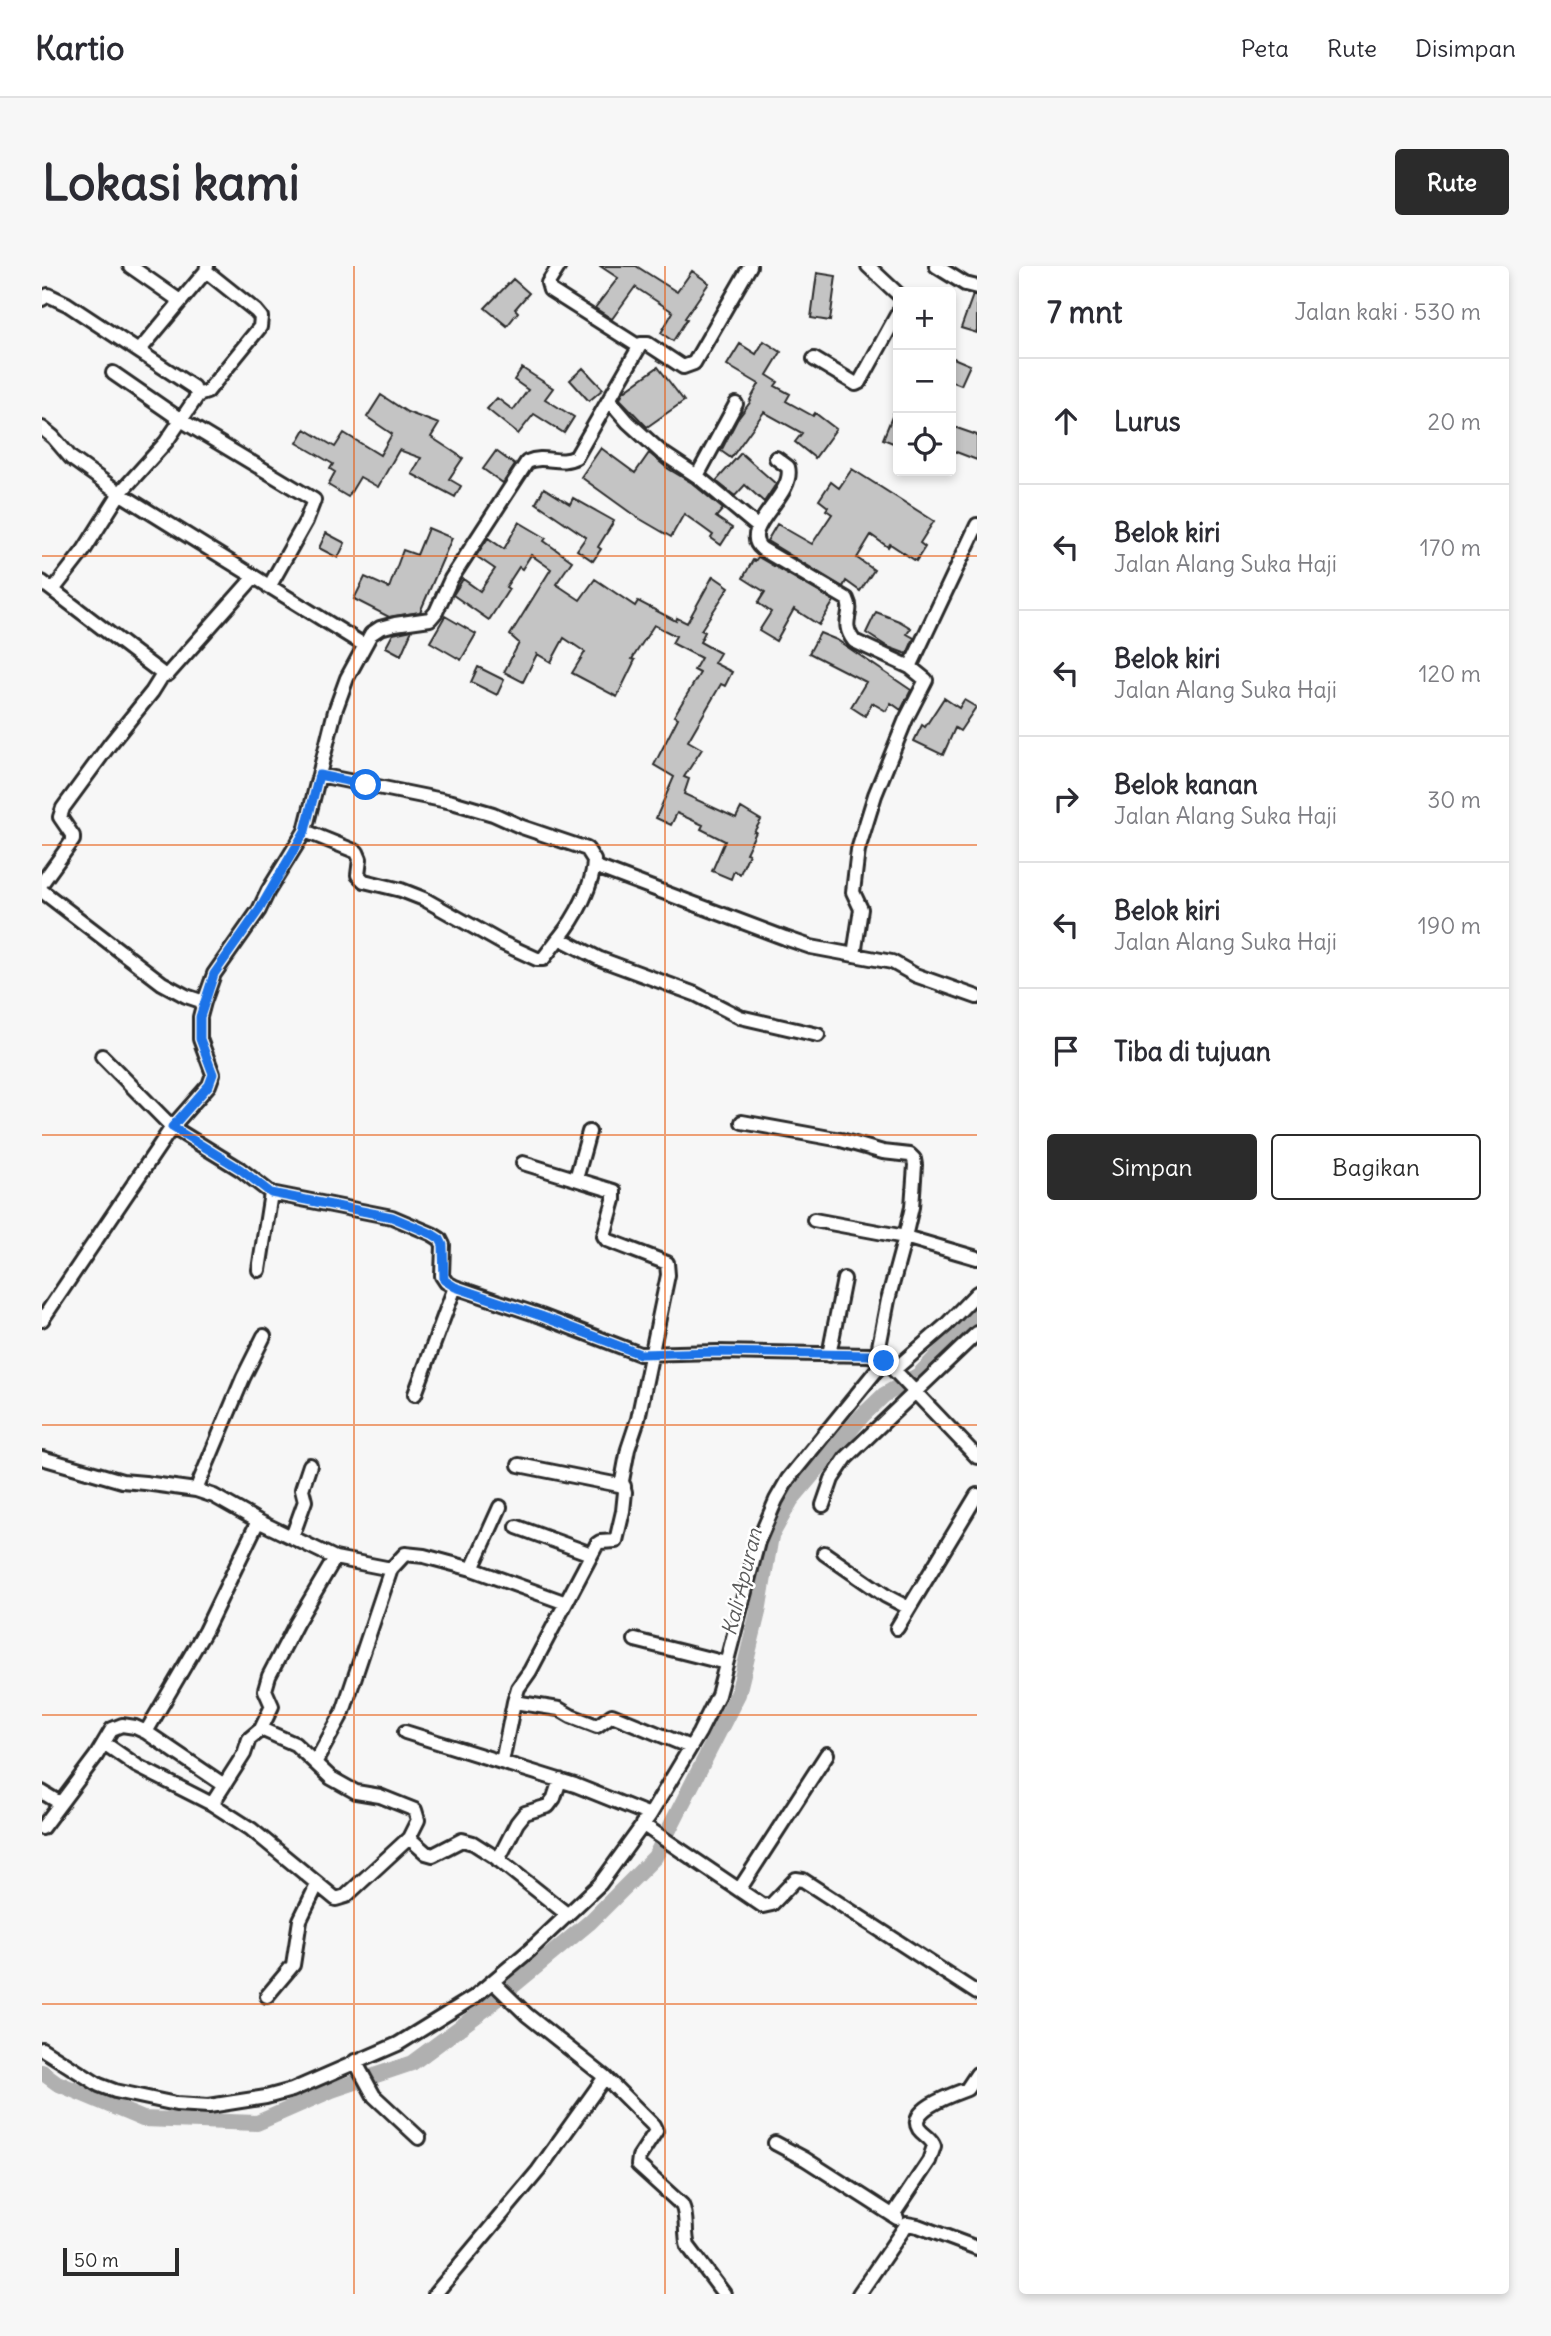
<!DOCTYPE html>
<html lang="id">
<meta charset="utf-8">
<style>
body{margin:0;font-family:Delius,sans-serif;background:#f7f7f7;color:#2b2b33}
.controls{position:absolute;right:21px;top:21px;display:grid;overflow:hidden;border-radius:7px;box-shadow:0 4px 10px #0003}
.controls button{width:63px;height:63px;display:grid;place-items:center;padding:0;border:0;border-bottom:2px solid #e1e1e2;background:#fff;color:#2b2b33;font:35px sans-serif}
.scale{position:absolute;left:21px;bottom:18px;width:116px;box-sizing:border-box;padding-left:7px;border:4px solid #2b2b2b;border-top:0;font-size:19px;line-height:24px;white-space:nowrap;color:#2b2b2b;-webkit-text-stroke:5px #fff;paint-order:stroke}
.stop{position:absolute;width:21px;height:21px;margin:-16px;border:5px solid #1a73e8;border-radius:50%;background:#fff}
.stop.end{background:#1a73e8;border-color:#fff;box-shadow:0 2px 7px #0008}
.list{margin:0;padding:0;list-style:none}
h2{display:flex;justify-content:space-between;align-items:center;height:91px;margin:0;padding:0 28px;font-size:30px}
h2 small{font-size:23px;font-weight:400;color:#7c7c81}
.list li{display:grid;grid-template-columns:46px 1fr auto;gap:21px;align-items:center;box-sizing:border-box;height:126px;padding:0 28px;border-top:2px solid #e1e1e2}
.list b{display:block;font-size:26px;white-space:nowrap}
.list p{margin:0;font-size:23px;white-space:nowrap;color:#7c7c81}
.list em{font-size:23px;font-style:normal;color:#7c7c81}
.actions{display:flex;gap:14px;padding:21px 28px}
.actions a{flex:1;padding:16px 0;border:2px solid #2b2b2b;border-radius:7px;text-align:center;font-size:24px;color:#2b2b2b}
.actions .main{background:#2b2b2b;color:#fff}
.icon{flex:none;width:38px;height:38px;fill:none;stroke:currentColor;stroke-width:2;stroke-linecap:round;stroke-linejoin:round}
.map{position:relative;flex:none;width:935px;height:2028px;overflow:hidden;border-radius:7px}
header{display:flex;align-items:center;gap:42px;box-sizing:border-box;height:98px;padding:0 35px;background:#fff;border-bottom:2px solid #e1e1e2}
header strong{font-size:33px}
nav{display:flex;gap:38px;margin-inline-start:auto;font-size:24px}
.intro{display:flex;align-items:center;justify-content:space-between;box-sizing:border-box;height:168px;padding:0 42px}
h1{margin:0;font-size:49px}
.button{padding:18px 32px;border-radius:7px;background:#2b2b2b;color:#fff;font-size:24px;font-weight:700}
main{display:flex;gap:42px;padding:0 42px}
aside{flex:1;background:#fff;border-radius:7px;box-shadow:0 4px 10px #0003}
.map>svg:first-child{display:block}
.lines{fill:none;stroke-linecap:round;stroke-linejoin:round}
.canal{stroke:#b0b0b0;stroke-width:16}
.building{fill:#c4c4c4;stroke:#2b2b2b;stroke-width:2}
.street-casing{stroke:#2b2b2b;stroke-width:18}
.street{stroke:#fff;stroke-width:12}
.route{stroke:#1a73e8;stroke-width:9}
.grid{fill:none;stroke:#e8590c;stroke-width:2;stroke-opacity:0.55}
.labels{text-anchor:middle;stroke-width:5;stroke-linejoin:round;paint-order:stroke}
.water-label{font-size:21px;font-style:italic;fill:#5a5a5a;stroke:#fff}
</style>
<header>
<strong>Kartio</strong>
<nav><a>Peta</a><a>Rute</a><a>Disimpan</a></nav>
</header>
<div class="intro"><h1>Lokasi kami</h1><a class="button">Rute</a></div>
<main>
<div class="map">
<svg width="935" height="2028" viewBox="0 0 935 2028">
<rect width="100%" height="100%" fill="#f7f7f7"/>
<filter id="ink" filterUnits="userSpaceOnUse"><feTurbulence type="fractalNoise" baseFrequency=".0143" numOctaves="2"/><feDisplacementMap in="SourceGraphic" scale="14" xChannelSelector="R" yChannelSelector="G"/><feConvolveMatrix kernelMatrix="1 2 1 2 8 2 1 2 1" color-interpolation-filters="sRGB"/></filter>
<g filter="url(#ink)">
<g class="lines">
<path class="canal" d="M0 1806 15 1817 101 1853 215 1857 290 1824 370 1797 443 1743 548 1656 613 1591 696 1428 716 1346 729 1270 749 1234 820 1150 842 1129 877 1109 935 1048"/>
</g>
<path class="building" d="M558 0H594L635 26 650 5 667 17 643 52 645 53 631 75 619 67 631 46 593 21 570 53 553 42 576 12Z
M775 7 794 10 788 55 769 52Z
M471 13 487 27 473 43 476 46 465 60 443 42Z
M931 29 935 30V67L919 62Z
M722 75 739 86 725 109 736 116 733 120 748 128 744 135 771 150 773 147 794 163 773 192 753 176 760 167 722 146 689 192 679 185 695 154 709 135 708 134 717 118 685 99 698 78 714 88Z
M909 91 928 99 919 119 909 115Z
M616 101 642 135 605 161 578 133 581 126Z
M480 102 511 122 503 133 532 151 522 167 492 148 476 168 445 143 455 132 471 144 486 124 472 114Z
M541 102 561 123 547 135 528 114Z
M339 129 365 146 397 158 389 171 421 192 407 213 419 220 413 231 370 208 379 192 357 184 336 221 318 211 306 231 286 219 293 206 288 203 291 198 255 177 263 163 293 181 302 167 338 189 350 168 325 151Z
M856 136V179L841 173Z
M909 160 935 169V194L909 184Z
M559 182 593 207 607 187 625 202 650 217 681 243 674 251 690 262 679 279 669 272 671 269 642 248 629 271 593 250 539 211Z
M454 185 473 199 461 217 441 203Z
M699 187 734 218 722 236 703 219 693 230 674 215Z
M810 203 892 255 878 277 883 281 874 295 848 278 846 281 829 269 815 292 832 304 818 325 804 315 801 321 725 275 735 258 770 278 790 248 784 244 786 241 777 234 789 216 797 222Z
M502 222 528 238 531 232 572 255 556 281 559 283 551 295 535 284 544 271 494 237Z
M477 256 504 272 502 275 530 295 514 318 538 334 553 313 593 340 596 335 634 355 635 352 645 357 671 310 687 321 659 364 663 366 658 376 678 387 672 397 690 406 683 420 679 418 646 475 660 483 642 511 647 513 642 528 694 552 699 542 719 554 712 566H714L704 587 707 588 698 608 692 605 689 613 670 605 683 575 659 563 661 559 635 547 629 559 614 552 632 511 612 499 636 452 632 450 658 407 652 404 659 392 630 377 634 370 612 359 590 393 593 394 575 431 530 407 543 386 522 372 509 396 495 388 481 416 462 406 477 377 468 369 509 303 489 289 480 303 477 301 464 321 467 323 447 354 411 329 421 313 438 325 453 303 434 290 446 272 462 283Z
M386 262 410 272 378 346 347 351 312 333 323 311 347 322 361 284 375 289Z
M284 267 303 277 296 292 277 282Z
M716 291 792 335 777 359 752 343 734 375 717 365 729 346 716 337 723 326 701 312 711 294 713 295Z
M834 346 857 355 869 362 865 368 872 372 865 388 846 381 824 367Z
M403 350 434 368 419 394 388 376Z
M370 364 359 389 344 381 351 368Z
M778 367 795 374 869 424 859 444 849 437 844 445 830 437 823 450 809 441 824 416 767 387Z
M436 401 462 414 455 429 429 416Z
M902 432 917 442 922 434 934 441 918 465 913 462 901 489 872 475 880 459 883 461Z"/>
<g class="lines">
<defs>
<path id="street" d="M88 0 138 35
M517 0 506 17 508 24 596 80
M708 0 652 97 641 101 606 78H599L534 191C517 200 504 188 485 196L409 313 394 346 388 353 353 358 338 362 329 368 305 412 293 445 263 565 226 625 217 644 172 708 162 736 158 751V773L171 808 167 819 130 861 198 903 229 927 350 951 390 968 398 973 401 979 400 1010 404 1016 413 1021 499 1050 598 1088 675 1086 827 1089 842 1095 852 1104 935 1191
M826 0 856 28
M894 0 923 18 935 21
M0 33 6 29 25 38 151 121 156 129 124 176 78 227 42 284 11 324
M97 85 164 5 165 0
M772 93 814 118 818 116 856 47
M71 107 139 154 272 234 264 255 227 321
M156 129 165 126 218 61 219 51 214 45 164 5
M567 134 586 156 619 186 655 210 716 261
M0 162 11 171 29 192 82 230 322 379
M734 192 746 201C754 229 695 263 720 283L805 333C813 349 797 355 812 375L868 401 884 414 864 453 833 529 816 584 811 626 819 643 812 689
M655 210 694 138
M0 316 118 406 120 410 110 426 68 478 21 542 18 551 31 570V574L0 617
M868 401 935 259
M120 410 126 408 212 311
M277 509 410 536 451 548 480 561 545 583 552 594C552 618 533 653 517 672
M263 565 315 586 318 593 316 609 322 615 359 624 382 633 460 677 495 693H501L517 672 558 693 653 728 698 751 776 769
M552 600 743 672 769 681 850 696 873 709 935 731
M0 625 120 717 144 730 162 736
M700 856 799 874 841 886 868 889 872 893 873 899 870 941 863 971 935 992
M534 913 547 866
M772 954 863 971 846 1034 835 1091
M217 1004 229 927
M0 1054 130 861 60 790
M787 1089 802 1013
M852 1104 904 1059 935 1027
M373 1128 413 1021
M0 1192 80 1215 103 1217 154 1224 172 1230 216 1255 293 1292 349 1303 363 1288 382 1290 430 1303 524 1337
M477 1199 582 1220
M154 1224 201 1112 222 1070
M781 1239 790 1213 804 1192 935 1067
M475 1261 549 1288
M250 1271 263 1235 260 1223 268 1199
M782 1287 844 1330 865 1341
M430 1303 458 1241
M855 1362 935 1229
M593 1374 684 1397
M472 1436 517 1443 529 1450 555 1460 570 1449 648 1481
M219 1463 253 1478 289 1512 314 1526 338 1530 373 1544 376 1554 367 1572
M104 1466 182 1519
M363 1466 533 1519 608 1549
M62 1477 95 1500 170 1538 209 1563 294 1633 304 1630 367 1572 384 1587 391 1589 420 1574 431 1577 453 1591 526 1649
M460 1496 472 1436 476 1422 488 1405 555 1278 558 1276 574 1275 581 1245 583 1226 580 1215 586 1183 596 1153 626 1009 625 997 565 974 562 970 572 934V925L481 897
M273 1497 301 1446 349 1303
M0 1526 18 1537
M170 1538 202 1488 207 1473 219 1463 230 1440 223 1424 227 1410 254 1358 293 1292
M600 1558 721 1640 730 1638 754 1613 761 1614 935 1727
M0 1562 54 1490 70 1463 80 1459 93 1461 104 1466 163 1365 216 1255
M456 1594 475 1557 483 1547 506 1540 512 1532 518 1514
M697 1624 785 1488
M451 1716 485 1749 563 1811 611 1859 614 1865 597 1891 596 1899 640 1939C646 1951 642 1967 646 1980L682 2028
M225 1730 251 1699 258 1654 275 1619
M0 1783 57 1819 73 1825 134 1838 167 1840 224 1831 250 1824 356 1778 432 1731 488 1684 558 1618 608 1549 657 1467 676 1429 716 1276 734 1234 746 1213 842 1095
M313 1795 332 1830 377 1872
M733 1877 763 1893 855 1952
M851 1949 887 1895 892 1880C889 1871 882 1870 877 1863 864 1843 915 1827 925 1823L935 1808
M393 2028 496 1905 563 1811
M817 2028 865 1958 876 1960 935 1982"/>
</defs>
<use href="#street" class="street-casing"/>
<use href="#street" class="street"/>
</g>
</g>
<g class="lines" filter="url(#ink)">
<path class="route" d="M324 519 277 509 263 565 217 644 172 708 158 751V773L171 808 167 819 130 861 198 903 229 927 350 951 390 968 398 973 401 979 402 1014 413 1021 499 1050 598 1088 675 1086 827 1089 842 1095"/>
</g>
<path class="grid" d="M312 0V2028M623 0V2028M0 290H935M0 579H935M0 869H935M0 1159H935M0 1449H935M0 1738H935"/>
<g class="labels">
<g class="water-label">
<text transform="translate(700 1316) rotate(-76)" y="7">Kali Apuran</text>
</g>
</g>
</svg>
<div class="controls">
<button>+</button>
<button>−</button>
<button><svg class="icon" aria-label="locate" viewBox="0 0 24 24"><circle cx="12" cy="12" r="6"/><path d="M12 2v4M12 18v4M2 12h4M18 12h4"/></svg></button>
</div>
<div class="scale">50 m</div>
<div class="stop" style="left:324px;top:519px"></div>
<div class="stop end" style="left:842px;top:1095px"></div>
</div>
<aside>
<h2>7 mnt<small>Jalan kaki · 530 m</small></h2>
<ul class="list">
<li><svg class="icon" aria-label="ahead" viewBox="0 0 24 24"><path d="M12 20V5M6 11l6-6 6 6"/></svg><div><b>Lurus</b></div><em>20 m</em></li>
<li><svg class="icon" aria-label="left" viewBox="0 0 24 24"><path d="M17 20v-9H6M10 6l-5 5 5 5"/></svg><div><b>Belok kiri</b><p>Jalan Alang Suka Haji</p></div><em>170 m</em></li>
<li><svg class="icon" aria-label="left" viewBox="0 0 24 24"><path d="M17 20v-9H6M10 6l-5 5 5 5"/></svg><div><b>Belok kiri</b><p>Jalan Alang Suka Haji</p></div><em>120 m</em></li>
<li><svg class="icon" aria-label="right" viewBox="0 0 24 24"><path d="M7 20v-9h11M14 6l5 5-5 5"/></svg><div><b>Belok kanan</b><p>Jalan Alang Suka Haji</p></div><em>30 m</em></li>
<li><svg class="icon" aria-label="left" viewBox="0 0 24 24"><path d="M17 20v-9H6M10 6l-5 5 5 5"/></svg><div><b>Belok kiri</b><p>Jalan Alang Suka Haji</p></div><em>190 m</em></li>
<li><svg class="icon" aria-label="arrive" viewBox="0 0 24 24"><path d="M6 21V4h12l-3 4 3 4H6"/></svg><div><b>Tiba di tujuan</b></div></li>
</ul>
<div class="actions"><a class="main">Simpan</a><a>Bagikan</a></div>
</aside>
</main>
